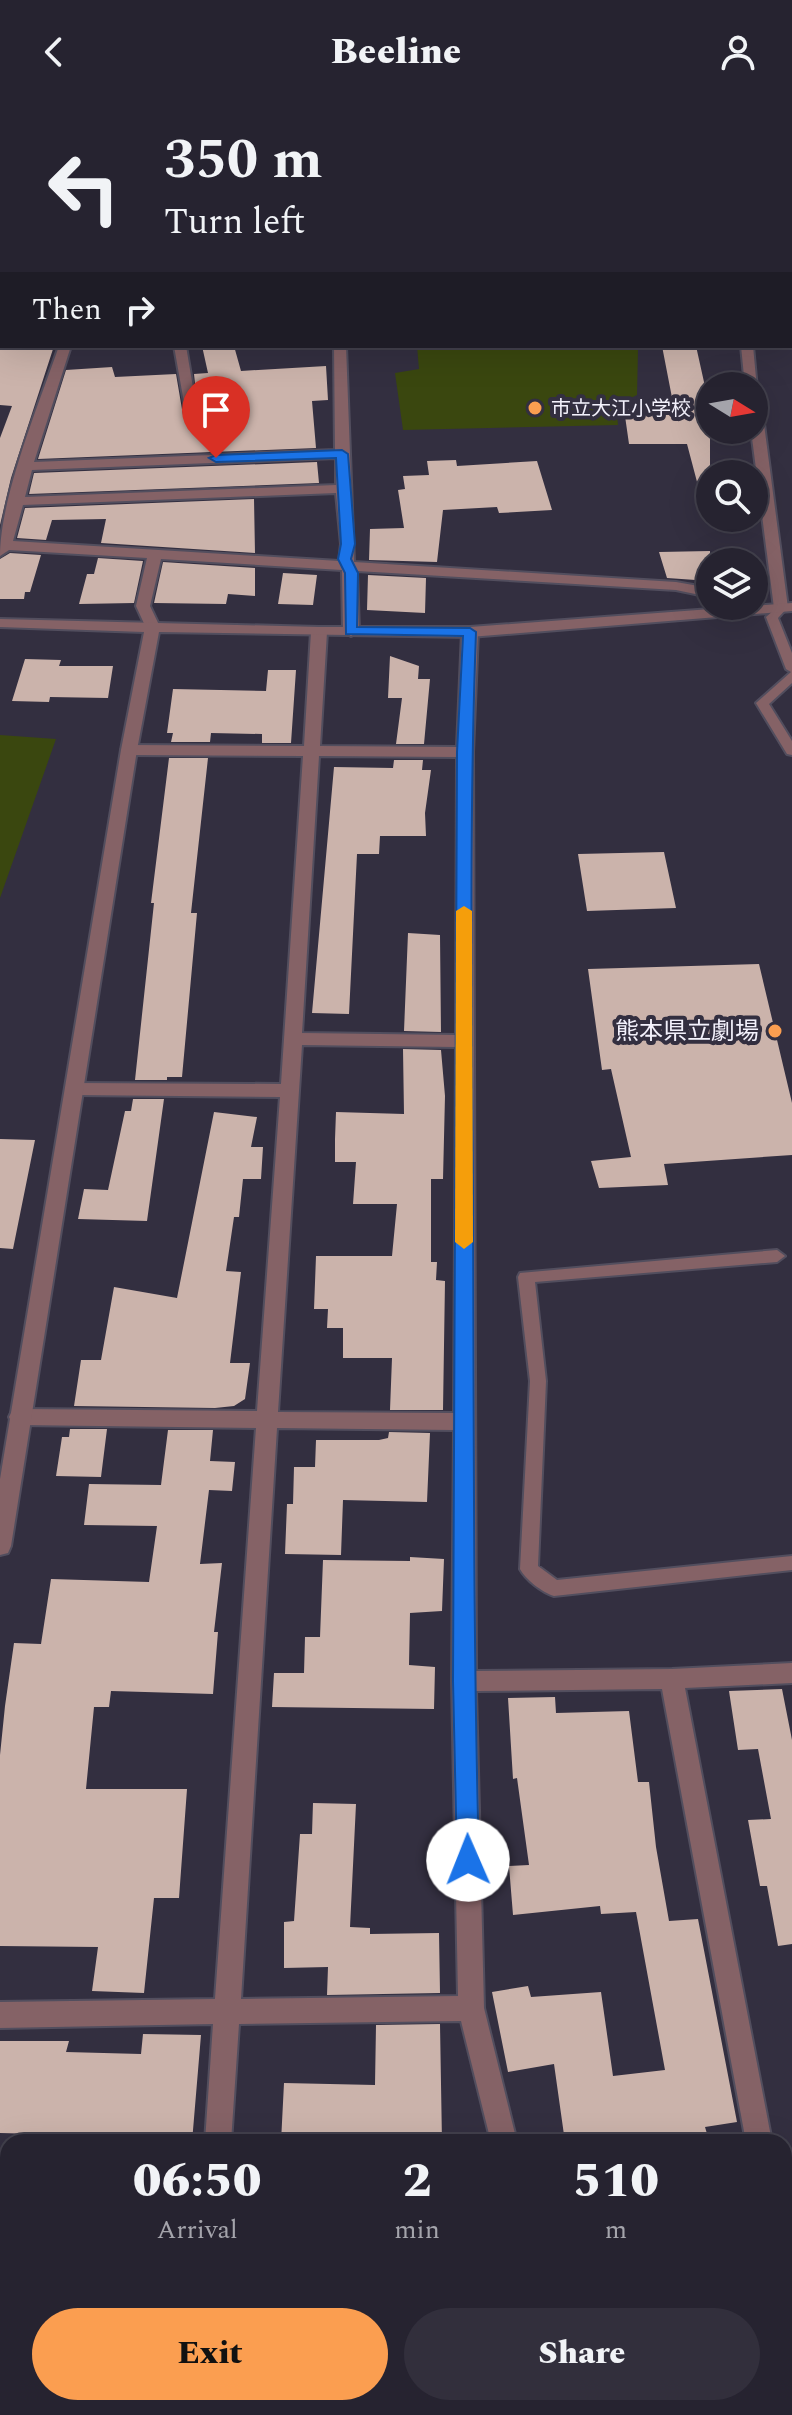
<!DOCTYPE html>
<meta charset="utf-8">
<style>
body{margin:0;font-family:Spectral,"Noto Sans JP",serif;background:#322f3c;color:#f1f3f6;height:100vh;display:flex;flex-direction:column;font-size:30px;white-space:nowrap}
*{box-sizing:border-box;margin:0}
p{font-size:26px;color:#a4a4ab}
.icon{flex:none;width:44px;height:44px;fill:none;stroke:currentColor;stroke-width:2;stroke-linecap:round;stroke-linejoin:round}
.map{position:relative;flex:1;overflow:hidden}
.side{position:absolute;left:0px;top:2030px;width:792px;height:282px;display:flex;flex-direction:column;background:#262330;border-radius:24px 24px 0 0;box-shadow:0 8px 32px #0002,0 0 0 2px #42404c}
.side>*{flex:none}
.banner{position:absolute;left:0px;top:0px;width:792px;height:244px;box-shadow:0 8px 32px #0002,0 0 0 2px #42404c;background:#262330;color:#f1f3f6;overflow:hidden}
.needle{width:52px;rotate:101deg}
.buttons{position:absolute;left:696px;top:268px;display:grid;gap:16px}
.buttons a{display:grid;place-items:center;width:72px;height:72px;border-radius:50%;background:#262330;box-shadow:0 8px 32px #0002,0 0 0 2px #42404c;font-size:40px}
.pin{position:absolute;display:grid;place-items:center;width:68px;height:68px;color:#fff;margin:-82px -34px;border-radius:50% 50% 50% 0;rotate:-45deg;box-shadow:0 0 8px #0007}
.pin .icon{rotate:45deg}
.me{position:absolute;width:88px;margin:-44px;rotate:359deg;stroke-linejoin:round;filter:drop-shadow(0 0 6px #0008)}
.turn{display:flex;align-items:center;gap:28px;height:168px;padding:0 32px;font-size:36px}
.turn .icon{width:104px;height:104px;stroke-width:2.5}
.turn b{display:block;font-size:56px;line-height:68px}
.then{display:flex;align-items:center;height:76px;padding:0 32px;background:#0003;gap:16px;font-size:30px}
.eta{display:flex;justify-content:space-evenly;align-items:center;height:136px;text-align:center}
.eta b{font-size:48px;font-weight:800;line-height:56px}
.cta{display:flex;gap:16px;margin-top:auto;padding:16px 32px}
.cta a{flex:1;height:92px;border-radius:48px;background:#fb9e50;color:#111;font-size:32px;font-weight:800;line-height:92px;text-align:center}
.cta a+a{background:#322f3c;color:#f1f3f6}
header{display:flex;justify-content:space-between;align-items:center;height:104px;padding:0 32px;background:#262330;font-size:36px;font-weight:800}
.map>svg:first-child{display:block}
.green{fill:#3a470f}
.building{fill:#cbb3ab}
.lines{fill:none;stroke-linecap:round;stroke-linejoin:round}
.service-casing{stroke:#524e5e;stroke-width:4}
.minor-casing{stroke:#524e5e;stroke-width:4}
.tertiary-casing{stroke:#524e5e;stroke-width:4}
.service{fill:#856266;fill-rule:evenodd}
.minor{fill:#856266;fill-rule:evenodd}
.tertiary{fill:#856266;fill-rule:evenodd}
.route{fill:#1a73e8;stroke:#114b97;stroke-width:2}
.slow{fill:#f59e0b}
.poi-dot{fill:#fb9e50;stroke:#332f40;stroke-width:3}
.labels{text-anchor:middle;stroke-width:8;stroke-linejoin:round;paint-order:stroke}
.far-poi-label{font-size:20px;fill:#f3f1fc;stroke:#332f40;text-anchor:start}
.poi-label{font-size:24px;fill:#f3f1fc;stroke:#332f40;text-anchor:end}
</style>
<header><svg class="icon" aria-label="back" viewBox="0 0 24 24"><path d="M15 5l-7 7 7 7"/></svg>Beeline<svg class="icon" aria-label="person" viewBox="0 0 24 24"><circle cx="12" cy="8" r="4"/><path d="M4 21q1-7 8-7t8 7"/></svg></header>
<div class="map">
<svg width="792" height="2311" viewBox="0 0 792 2311">
<rect width="100%" height="100%" fill="#332f40"/>
<path class="green" d="M417 242H572L574 246H638L637 291 616 301 618 321 403 326 395 269 419 265Z
M0 631 56 635 0 794Z"/>
<path class="building" d="M0 242H54L11 374 0 421V334L12 302 0 301Z
M202 242H234L241 267 326 262 328 296 312 297 316 344 38 355 66 266 112 263 115 273 176 270 183 311 199 316 194 270 208 269Z
M662 242H696L710 305V392L701 393 687 340H629L624 305 674 304Z
M456 356 457 362 537 357 552 406 499 409 497 403 443 406 437 458 369 456 370 425 404 424 398 386 405 385 403 372 429 371 427 357Z
M317 358 319 379 29 390 34 369Z
M254 395 255 449 101 439 106 415 52 416 46 436 17 434 25 404Z
M710 447V477L667 474 659 448Z
M10 449 41 451 30 488H25L24 495H0V455Z
M98 454 143 457 134 499 79 500 87 470H94Z
M163 458 255 464V492L228 490 226 500 154 499Z
M283 469 317 471 313 501 278 500Z
M368 471 426 474 425 509 367 506Z
M390 552 419 562 418 575H430L424 640H396L402 594H388Z
M25 555 61 556 59 562H113L108 594 50 593 49 598 12 597Z
M268 566H296L291 639H262V630L211 629 210 638H171L173 629H167L173 585 266 587Z
M169 654H208L191 809H197L182 973H167V976H135L154 799H151Z
M394 656H423L422 666H431L425 709 426 732H380L379 750H357L349 910 312 909 334 663 393 664Z
M664 748 676 804 587 807 578 750Z
M408 829 440 831 441 928 404 927Z
M759 860 792 999V1051L664 1060 668 1081 599 1084 591 1057 631 1053 611 965 602 966 588 865Z
M403 945 441 946 445 992 443 1075H431V1158H437L436 1176 445 1177 443 1306H390L392 1254H343V1224H327L328 1205H314L316 1152H392L397 1100H353L356 1058H335V1035L336 1008 404 1010Z
M133 995H164L147 1117 78 1115 84 1085 108 1086 125 1007H131Z
M214 1008 257 1013 251 1043H263L261 1075H243L239 1113H234L226 1167 241 1168 230 1259H250L245 1295 234 1302 215 1304 74 1302 81 1256H101L114 1183 177 1194Z
M0 1035 35 1036 13 1145 0 1144Z
M70 1325H107L101 1373 56 1372 62 1333H69Z
M168 1326H213L210 1357 235 1358 232 1387 209 1386 200 1460 222 1459 214 1528H218L213 1590 111 1587 109 1603H94L86 1685H187L179 1794H154L144 1889 92 1887 98 1843 0 1842V1651L5 1602 14 1539 41 1540 51 1475 149 1478 157 1422 84 1421 89 1380 161 1381Z
M389 1328 430 1329 427 1398 343 1396 341 1451 285 1450 287 1400H293L294 1363H315L316 1336H379L388 1334Z
M410 1453 444 1455 442 1507 410 1509 409 1561 435 1563 434 1605 272 1603 274 1569H304L305 1533H320L323 1456 410 1457Z
M782 1585 792 1636V1840L778 1842 767 1782H760L748 1716 771 1715 758 1645 738 1646 729 1587Z
M555 1593 556 1609 629 1607 638 1678H649L656 1743 669 1817 698 1815 737 2018 705 2023 708 2033 664 2038H565L554 1960 508 1968 492 1888 528 1882 531 1893 601 1888 613 1972 665 1966 636 1808 601 1810 600 1802 513 1811 509 1762 529 1761 517 1674 513 1675 508 1594Z
M313 1699 356 1700 350 1823 370 1824V1830L439 1829 440 1889 327 1891 328 1863 284 1864V1818L294 1817 300 1730H312Z
M440 1920 442 2038H281L284 1979 375 1981 376 1921Z
M143 1930 201 1931 192 2038H77V2031L0 2029V1937H69L66 1948 141 1950Z"/>
<g class="lines">
<defs>
<path id="service" d="M0 94H2V100H0Z
M781 500 787 504 778 514 792 549V579L769 600 792 637V651L787 650 756 599 791 568 786 565 766 513Z
M777 1146 785 1152 777 1158 535 1178 546 1277 538 1462 557 1476 792 1452V1466L554 1492C542 1488 526 1476 520 1465L530 1277 518 1173 520 1169Z"/>
<path id="minor" d="M293 0H303L304 2H294Z
M714 0H724L725 2H715Z
M59 242H71L34 358 335 346 334 242H346L354 458 676 478 710 484V496L700 491 676 486 357 467 359 527 351 532 343 527 342 466 161 455 150 502 160 523 157 526H147L136 502 147 454 9 446 0 452C0 393 39 300 59 242ZM336 354V381L25 393 32 366ZM336 389 341 440 339 457 13 437 23 401Z
M174 242H186L198 313 186 310Z
M741 242H753L757 285 745 282Z
M754 293 761 297 788 504 781 508 774 504 751 326H754Z
M319 523 327 528 320 642 457 643 462 528 470 523 478 528 473 648 476 1567 672 1565 792 1559V1579L685 1584 772 2038H746L662 1585 476 1587 484 1904 517 2038H491L461 1917 239 1920 231 2038H205L213 1920 0 1924V1898L215 1895 256 1324 20 1321 12 1319 9 1313 12 1307 20 1305 257 1307 280 993 75 991 66 985 75 979 281 980 303 652 129 651 121 646 129 641 304 642 311 528ZM319 652 457 653 456 931 302 929ZM302 941 456 943 454 1309 278 1308ZM277 1324 454 1326 452 1577 458 1892 241 1895Z
M784 2158 792 2161V2228L784 2225Z
M184 2304H214V2311H184Z
M506 2304H536L535 2311H505Z"/>
<path id="tertiary" d="M0 29H2V35H0Z
M792 499V507L470 533 159 528 137 646 11 1442 8 1449 0 1451V1375L121 646 144 528 0 523V515L319 523H470Z"/>
</defs>
<use href="#service" class="service-casing"/>
<use href="#minor" class="minor-casing"/>
<use href="#tertiary" class="tertiary-casing"/>
<use href="#service" class="service"/>
<use href="#minor" class="minor"/>
<use href="#tertiary" class="tertiary"/>
</g>
<path class="route" d="M342 346 348 350 355 440 351 455 358 469 357 523 470 524 476 528C469 715 472 902 473 1089 474 1312 473 1534 479 1756L476 1763 468 1766 460 1763 457 1756 453 1577 457 648 463 532 346 530 345 469 338 455 341 440 336 354 216 358 209 354 216 351Z"/>
<path class="slow" d="M464 802 472 807 473 1138 464 1145 455 1138 456 807Z"/>
<g class="poi-dot">
<circle cx="535" cy="304" r="8"/>
<circle cx="775" cy="927" r="8"/>
</g>
<g class="labels">
<g class="far-poi-label">
<text x="551" y="311">市立大江小学校</text>
</g>
<g class="poi-label">
<text x="759" y="935">熊本県立劇場</text>
</g>
</g>
</svg>
<div class="buttons">
<a><svg class="needle" viewBox="-14 -14 28 28"><path d="M0-13l5 13h-10z" fill="#e53935"/><path d="M0 13l5-13h-10z" fill="#a4a4ab"/></svg></a>
<a><svg class="icon" aria-label="search" viewBox="0 0 24 24"><circle cx="10" cy="10" r="6"/><path d="M15 15l6 6"/></svg></a>
<a><svg class="icon" aria-label="layers" viewBox="0 0 24 24"><path d="M12 4l9 5-9 5-9-5zM3 14l9 5 9-5"/></svg></a>
</div>
<div class="pin" style="left:216px;top:354px;background:#d93025"><svg class="icon" aria-label="arrive" viewBox="0 0 24 24"><path d="M6 21V4h12l-3 4 3 4H6"/></svg></div>
<svg class="me" style="left:468px;top:1756px" viewBox="-20 -20 40 40"><circle r="19" fill="#fff"/><path d="M0-13L10 11 0 6-10 11z" fill="#1a73e8"/></svg>
<div class="banner">
<div class="turn"><svg class="icon" aria-label="left" viewBox="0 0 24 24"><path d="M17 20v-9H6M10 6l-5 5 5 5"/></svg><div><b>350 m</b>Turn left</div></div>
<div class="then">Then<svg class="icon" aria-label="right" viewBox="0 0 24 24"><path d="M7 20v-9h11M14 6l5 5-5 5"/></svg></div>
</div>
<section class="side">
<div class="eta">
<div><b>06:50</b><p>Arrival</p></div>
<div><b>2</b><p>min</p></div>
<div><b>510</b><p>m</p></div>
</div>
<div class="cta"><a>Exit</a><a>Share</a></div>
</section>
</div>
